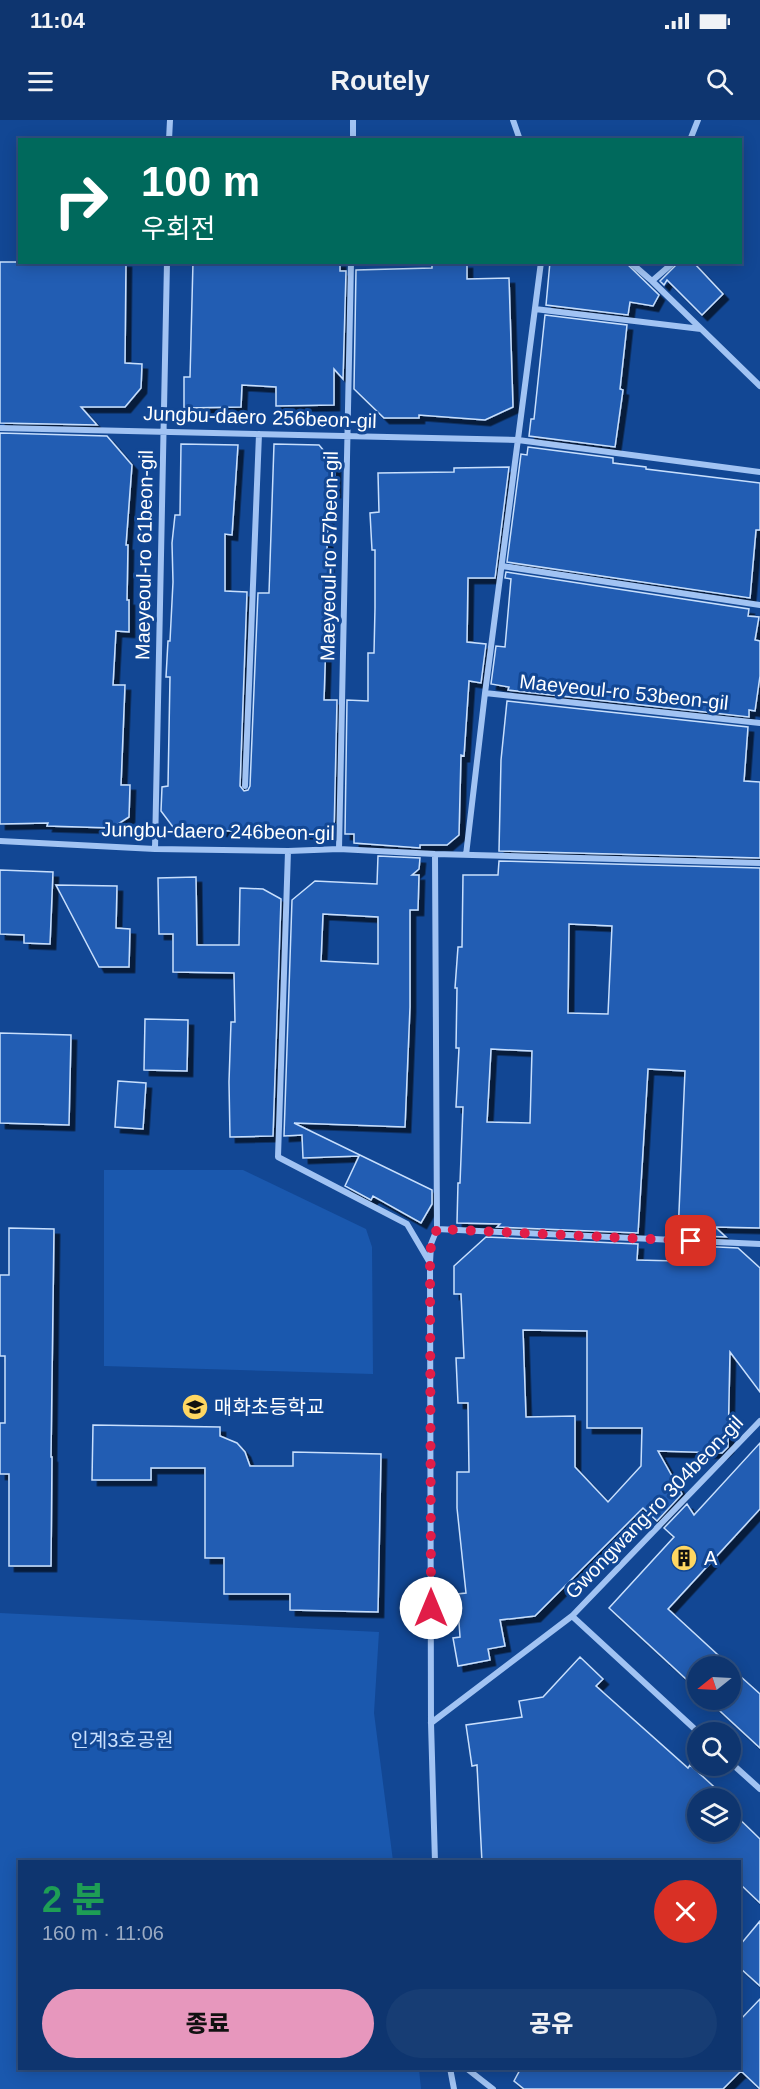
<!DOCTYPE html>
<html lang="ko">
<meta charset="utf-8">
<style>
body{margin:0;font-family:Arial,"Noto Sans KR",sans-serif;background:#173d74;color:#f1f3f6;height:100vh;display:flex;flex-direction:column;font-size:22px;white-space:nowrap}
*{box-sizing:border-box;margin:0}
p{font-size:20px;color:#9babc3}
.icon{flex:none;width:33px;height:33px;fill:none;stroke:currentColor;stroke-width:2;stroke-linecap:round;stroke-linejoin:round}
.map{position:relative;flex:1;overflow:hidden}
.drawer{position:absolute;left:18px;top:1740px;width:723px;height:210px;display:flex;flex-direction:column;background:#0e356f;border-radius:0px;box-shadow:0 3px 15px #0003,0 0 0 2px #2e5082}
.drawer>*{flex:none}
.hud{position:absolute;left:18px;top:18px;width:724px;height:126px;border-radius:0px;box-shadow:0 3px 15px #0003,0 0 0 2px #2e5082;background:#00695c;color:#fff;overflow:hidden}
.needle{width:39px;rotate:252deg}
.buttons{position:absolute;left:687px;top:1536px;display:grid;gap:12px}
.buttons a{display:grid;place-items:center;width:54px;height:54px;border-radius:50%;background:#0e356f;box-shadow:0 3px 15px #0003,0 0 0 2px #2e5082;font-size:30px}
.pin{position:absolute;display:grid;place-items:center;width:51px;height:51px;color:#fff;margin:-26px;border-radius:12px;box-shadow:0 3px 9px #0006}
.me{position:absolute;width:66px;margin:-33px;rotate:0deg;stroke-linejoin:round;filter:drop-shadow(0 0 4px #0008)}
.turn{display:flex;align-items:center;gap:21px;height:126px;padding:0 24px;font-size:27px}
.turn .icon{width:78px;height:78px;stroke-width:2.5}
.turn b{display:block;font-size:42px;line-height:51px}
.round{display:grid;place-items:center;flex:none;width:63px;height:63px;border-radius:32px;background:#173d74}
.overview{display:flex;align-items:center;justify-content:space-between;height:102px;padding:0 24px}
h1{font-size:36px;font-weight:800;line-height:45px;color:#1e9e55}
.primary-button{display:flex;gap:12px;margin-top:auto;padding:12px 24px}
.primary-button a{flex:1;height:69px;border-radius:36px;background:#e797bd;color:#111;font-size:24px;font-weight:800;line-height:69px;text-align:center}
.primary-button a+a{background:#173d74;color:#f1f3f6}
.status{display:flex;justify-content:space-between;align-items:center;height:42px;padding:0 30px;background:#0e356f;direction:ltr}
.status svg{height:16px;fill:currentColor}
header{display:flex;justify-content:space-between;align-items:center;height:78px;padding:0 24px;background:#0e356f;font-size:27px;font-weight:800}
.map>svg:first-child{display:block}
.green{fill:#1a58ae}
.building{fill:#205db3;stroke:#c8dffd;stroke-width:1.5;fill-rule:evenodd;filter:url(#shadow)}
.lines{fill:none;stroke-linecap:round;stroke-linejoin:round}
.minor{stroke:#a1c3f3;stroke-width:6}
.route{stroke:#e11d48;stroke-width:10;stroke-dasharray:0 18}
.labels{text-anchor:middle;stroke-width:6;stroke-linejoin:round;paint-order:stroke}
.street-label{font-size:20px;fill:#fff;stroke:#124794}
.poi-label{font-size:20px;fill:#fff;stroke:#124794;text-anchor:start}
.park-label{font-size:20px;fill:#c8dffd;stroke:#124794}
</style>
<div class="status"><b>11:04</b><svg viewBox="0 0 49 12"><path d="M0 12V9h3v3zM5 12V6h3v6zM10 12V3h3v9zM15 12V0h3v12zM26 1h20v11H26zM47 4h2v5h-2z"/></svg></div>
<header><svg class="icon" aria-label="menu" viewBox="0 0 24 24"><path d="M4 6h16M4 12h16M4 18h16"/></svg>Routely<svg class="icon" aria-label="search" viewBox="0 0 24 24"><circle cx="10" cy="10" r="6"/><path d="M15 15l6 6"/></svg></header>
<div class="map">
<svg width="760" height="1969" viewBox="0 0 760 1969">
<defs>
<filter id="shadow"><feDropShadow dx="5.5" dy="5.5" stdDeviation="0" flood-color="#0009"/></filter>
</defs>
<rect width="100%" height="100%" fill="#124794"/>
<path class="green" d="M104 1050H243L366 1109 372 1127 373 1254 104 1246Z
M0 1493 379 1512 374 1593 393 1741 20 1742V1948L419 1949 421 1969H0Z"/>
<path class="building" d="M0 142H126L125 243 142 244 141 268 125 287H81L97 305 0 303Z
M193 142H340V151H346L343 259 334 249V285L276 286V267L242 265 241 287 184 288V257H190Z
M550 142H625L659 175 653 186 630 182 628 195 546 185Z
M679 142H693L723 174 702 195 667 160 664 165 660 161Z
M467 143V159L509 158 513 287 485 300 419 295V298H384L354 269 356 150 432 148V144Z
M545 195 627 205 620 269 623 270 615 327 529 316 531 299H534Z
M0 313 107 316 132 345 126 425H128L127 480H129V512L116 511 113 565H125L121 665H130L129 697 112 708 47 706 48 703 0 704Z
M181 324 238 325 232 415 225 414V471L247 472 240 666 244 671 248 670 250 666 258 473H269L274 324 319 325 335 344V372L329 371 327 429H329L324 580H337L334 714 200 710V708L173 707 161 691 162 667 168 666 170 557H166L168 521H170L173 462 172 423 175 395H180Z
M528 327 613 338V343L646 347V349L760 363V410H756L750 478 507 442 521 334 527 335Z
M509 347 495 458H468L467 522 486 524 481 563 469 561 464 636 461 635 459 715 447 725H420V728L354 723V714H345L347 580 368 581V533H374L375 488V430H372L370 393 379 392 378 353 454 352V348Z
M506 452 749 489 748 496 759 497 755 520 760 521V556L755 591 749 590V597L508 570 509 567 491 564 496 526 505 527 511 459 505 458Z
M507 581 748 607 744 661 760 662V738L499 731 501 640Z
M378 736 420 738 419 749 412 755H419L418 790H410V887L405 1007 294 1003 432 1070V1084L421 1103 373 1076 371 1080 345 1066 359 1036 303 1038 302 1015 284 1016 292 780 315 761 377 764ZM323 794 378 797V844L321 841Z
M499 741 760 748V1108L715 1107 726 1117 678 1115 685 951 648 949 638 1113 497 1107 500 1104 457 1103 458 1063H460L463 987H456L459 928H456L457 868H455L458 827H462L463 755H498ZM569 804 612 806 608 894 568 893ZM491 929 532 931 530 1003 487 1002Z
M0 750 53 752 50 824 24 823V815L0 814Z
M196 757 197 825H239L240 768 263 769 281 779 273 1016 230 1017 229 962 231 902H235L234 853 173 852V814H159L158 758Z
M56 765 117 766 116 808 130 809 129 847H99Z
M145 899 188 900 187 951 144 950Z
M0 913 71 915 69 1005 0 1003Z
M118 961 146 963 143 1009 115 1007Z
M9 1108 54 1109 51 1337H52L51 1446H9V1354H0V1303H5V1236H0V1155H9Z
M486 1117 638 1124 637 1140 677 1141V1125L738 1128 760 1148V1272L730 1232 728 1327 722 1333 658 1331 682 1374 657 1401 643 1388 535 1496 500 1500 505 1526 488 1529 490 1540 458 1546 453 1518 460 1517 457 1474 466 1473 457 1388V1352H469L468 1283H458L456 1238H464L461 1174H454V1146ZM523 1210 587 1211V1308H642L641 1346 608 1382 575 1347V1296L526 1297Z
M93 1305 220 1307V1316L237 1323 245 1332 250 1346H293V1332L381 1334 378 1492 290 1490V1474H224V1438H205V1348H151V1360H92Z
M760 1323V1389L668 1489 730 1546H698V1570L609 1488 674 1417 664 1408 687 1384 694 1395Z
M580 1537 603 1559 596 1566 688 1648 690 1645 722 1674 718 1678H698V1712H730V1690L760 1719V1783L740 1764V1742H482L477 1645 472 1646 466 1605 522 1597 519 1581 543 1577Z
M730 1547 760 1574V1628L708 1580H730Z
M760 1801V1866L740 1848V1825Z
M760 1879V1969L741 1951 723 1969H524L514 1961 521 1948H740V1900Z"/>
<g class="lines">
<path class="minor" d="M513 0 520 20
M169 20 170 0
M353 20V0
M690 20 698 0
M630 142 652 161 760 266
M652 161 674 142
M535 189 701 209
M0 308 518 320 760 352
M502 446 760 485
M485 573 760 603
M245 666 259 314
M0 721 155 729 288 731 339 729 435 734 760 743
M155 729 167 142
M339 729 351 142
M288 731 278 1037 407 1104 430 1143
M466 735 485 573 541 142
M437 1109 760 1124
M572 1496 698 1612
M431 1603 572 1496 760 1301
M730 1642 760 1669
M435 1742 431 1603 430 1143 431 1124 437 1109 435 734
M450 1948 454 1969
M466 1948 493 1969"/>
</g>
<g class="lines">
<path class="route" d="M431 1488 430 1143 431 1124 437 1109 691 1121"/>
</g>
<defs>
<symbol id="school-disc" viewBox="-11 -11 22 22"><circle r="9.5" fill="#ffd762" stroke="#124794"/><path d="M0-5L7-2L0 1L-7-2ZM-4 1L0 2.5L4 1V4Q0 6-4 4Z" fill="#111"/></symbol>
<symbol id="building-disc" viewBox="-11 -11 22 22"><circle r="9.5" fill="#ffd762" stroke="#124794"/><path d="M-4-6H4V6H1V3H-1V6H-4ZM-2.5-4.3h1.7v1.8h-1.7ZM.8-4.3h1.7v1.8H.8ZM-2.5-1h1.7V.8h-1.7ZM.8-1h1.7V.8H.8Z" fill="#111"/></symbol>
</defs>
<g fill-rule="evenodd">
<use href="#school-disc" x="180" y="1272" width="30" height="30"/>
<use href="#building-disc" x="669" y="1423" width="30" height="30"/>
</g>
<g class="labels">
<g class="street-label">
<text transform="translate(260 297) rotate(2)" y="7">Jungbu-daero 256beon-gil</text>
<text transform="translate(144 435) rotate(-89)" y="7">Maeyeoul-ro 61beon-gil</text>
<text transform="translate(329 436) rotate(-89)" y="7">Maeyeoul-ro 57beon-gil</text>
<text transform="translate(624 572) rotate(6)" y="7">Maeyeoul-ro 53beon-gil</text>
<text transform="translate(218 711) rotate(1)" y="7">Jungbu-daero 246beon-gil</text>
<text transform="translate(654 1387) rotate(-46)" y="7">Gwongwang-ro 304beon-gil</text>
</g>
<g class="poi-label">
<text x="214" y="1294">매화초등학교</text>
<text x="704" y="1445">A</text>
</g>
<g class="park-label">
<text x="122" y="1627">인계3호공원</text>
</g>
</g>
</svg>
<div class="buttons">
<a><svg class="needle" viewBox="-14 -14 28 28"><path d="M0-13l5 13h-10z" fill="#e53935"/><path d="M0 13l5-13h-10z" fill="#9babc3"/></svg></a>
<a><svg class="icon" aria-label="search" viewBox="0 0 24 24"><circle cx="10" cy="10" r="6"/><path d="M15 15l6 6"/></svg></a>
<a><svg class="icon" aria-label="layers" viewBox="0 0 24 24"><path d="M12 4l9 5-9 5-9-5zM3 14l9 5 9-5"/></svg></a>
</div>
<div class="pin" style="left:691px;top:1121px;background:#d93025"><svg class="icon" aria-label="arrive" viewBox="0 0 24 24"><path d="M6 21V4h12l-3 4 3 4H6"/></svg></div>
<svg class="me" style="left:431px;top:1488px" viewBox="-20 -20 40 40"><circle r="19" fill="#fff"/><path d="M0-13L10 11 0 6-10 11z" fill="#e11d48"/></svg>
<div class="hud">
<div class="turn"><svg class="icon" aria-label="right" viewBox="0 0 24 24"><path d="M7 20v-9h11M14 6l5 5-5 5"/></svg><div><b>100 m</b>우회전</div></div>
</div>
<section class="drawer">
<div class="overview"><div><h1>2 분</h1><p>160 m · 11:06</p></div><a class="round" style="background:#d93025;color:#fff"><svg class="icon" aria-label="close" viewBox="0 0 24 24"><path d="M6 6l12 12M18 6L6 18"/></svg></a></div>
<div class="primary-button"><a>종료</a><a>공유</a></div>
</section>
</div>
